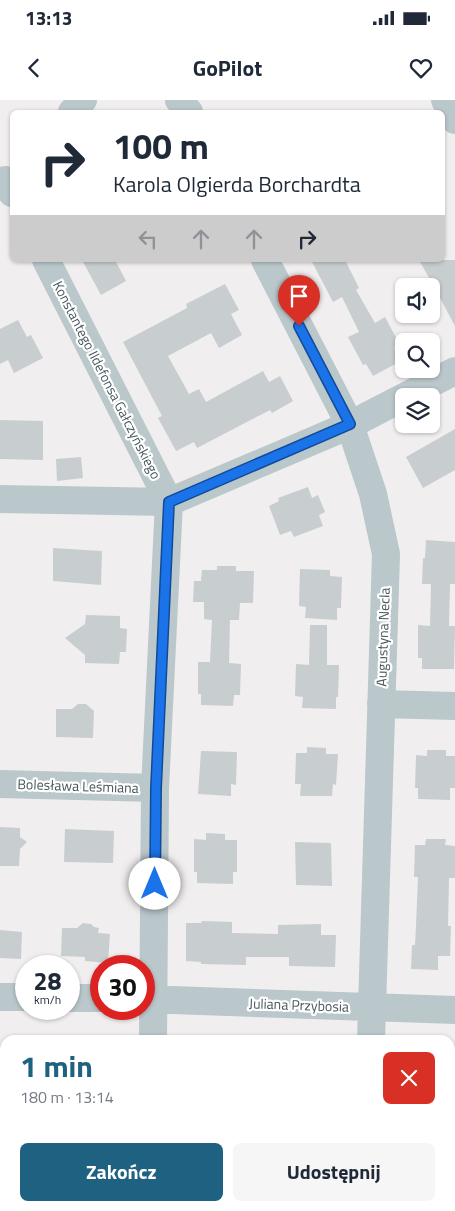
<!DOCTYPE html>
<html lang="pl">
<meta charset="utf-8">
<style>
body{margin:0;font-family:"Titillium Web",sans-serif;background:#f6f6f7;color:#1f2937;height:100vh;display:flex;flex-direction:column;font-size:19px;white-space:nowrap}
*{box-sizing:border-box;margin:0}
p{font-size:16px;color:#747a83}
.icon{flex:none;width:28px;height:28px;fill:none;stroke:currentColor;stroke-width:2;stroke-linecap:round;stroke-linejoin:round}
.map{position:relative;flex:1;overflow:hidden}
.drawer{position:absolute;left:0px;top:935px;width:455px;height:176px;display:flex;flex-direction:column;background:#fff;border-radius:15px 15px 0 0;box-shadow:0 1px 4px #0004}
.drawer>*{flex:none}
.guide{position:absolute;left:10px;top:10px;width:435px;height:152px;border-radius:8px;box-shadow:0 1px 4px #0004;background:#fff;color:#1f2937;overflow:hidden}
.fabs{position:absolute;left:395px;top:178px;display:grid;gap:10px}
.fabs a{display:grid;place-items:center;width:45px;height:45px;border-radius:8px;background:#fff;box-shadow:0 1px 4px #0004;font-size:25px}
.speed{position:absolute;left:15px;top:855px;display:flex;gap:10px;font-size:25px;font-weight:700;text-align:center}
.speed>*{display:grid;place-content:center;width:65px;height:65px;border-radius:50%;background:#fff;box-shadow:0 1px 4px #0004;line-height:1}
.speed small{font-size:12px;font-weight:400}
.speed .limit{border:8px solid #d22;background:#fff;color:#111}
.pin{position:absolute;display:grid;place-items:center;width:42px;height:42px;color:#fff;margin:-51px -21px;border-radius:50% 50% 50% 0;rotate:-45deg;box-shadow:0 0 5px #0007}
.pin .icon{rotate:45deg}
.me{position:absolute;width:55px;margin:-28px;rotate:0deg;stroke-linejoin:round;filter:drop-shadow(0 0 4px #0008)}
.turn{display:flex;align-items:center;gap:18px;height:105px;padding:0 20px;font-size:22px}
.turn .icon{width:65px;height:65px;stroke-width:2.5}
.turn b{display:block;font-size:35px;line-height:42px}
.lanes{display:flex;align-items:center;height:48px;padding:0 20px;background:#0003;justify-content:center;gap:25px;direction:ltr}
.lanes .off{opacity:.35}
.round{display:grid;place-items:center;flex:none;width:52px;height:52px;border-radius:8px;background:#f6f6f7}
.overview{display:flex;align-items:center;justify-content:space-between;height:85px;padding:0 20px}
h1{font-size:30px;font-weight:700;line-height:38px;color:#1e6181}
.action{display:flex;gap:10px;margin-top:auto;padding:10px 20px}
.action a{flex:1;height:58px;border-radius:8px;background:#1e6181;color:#fff;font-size:20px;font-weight:700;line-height:58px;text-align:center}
.action a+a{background:#f6f6f7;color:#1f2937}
.status{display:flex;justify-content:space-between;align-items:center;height:35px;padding:0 25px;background:#fff;direction:ltr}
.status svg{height:14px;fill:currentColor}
header{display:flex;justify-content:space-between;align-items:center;height:65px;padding:0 20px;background:#fff;font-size:22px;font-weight:700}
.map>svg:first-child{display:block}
.building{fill:#c8cdd0}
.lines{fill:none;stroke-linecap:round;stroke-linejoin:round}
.minor{stroke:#bac7cb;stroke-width:28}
.route-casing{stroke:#114b97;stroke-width:12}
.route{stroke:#1a73e8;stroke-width:9}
.labels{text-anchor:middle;stroke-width:4.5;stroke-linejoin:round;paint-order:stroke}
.street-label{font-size:14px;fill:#47575b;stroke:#fff}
</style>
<div class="status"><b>13:13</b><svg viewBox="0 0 49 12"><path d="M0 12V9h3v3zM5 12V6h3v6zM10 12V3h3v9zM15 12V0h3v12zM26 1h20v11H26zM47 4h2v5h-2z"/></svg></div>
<header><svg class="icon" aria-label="back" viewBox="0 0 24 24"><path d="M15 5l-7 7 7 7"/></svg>GoPilot<svg class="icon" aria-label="heart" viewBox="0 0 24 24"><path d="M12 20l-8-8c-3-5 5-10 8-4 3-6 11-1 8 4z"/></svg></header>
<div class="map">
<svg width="455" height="1111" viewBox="0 0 455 1111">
<rect width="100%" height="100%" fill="#f1eeef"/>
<path class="building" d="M82 160H115L126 181 101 195Z
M311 160H345L359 188 356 190 375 223 385 217 400 245 394 248 401 261 373 276 366 264 363 265 348 237 359 232 342 197 333 202Z
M419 160H455V226L432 183Z
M225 184 239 210 231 214 242 235 219 248 211 233 168 256 189 294 199 289 206 302 263 271 269 282 280 276 293 301 272 313 270 310 197 348 194 342 176 351 158 318 162 316 123 242 187 208 186 204Z
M18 220 27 237 31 235 43 258 14 273 8 260 0 264V229Z
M0 320 43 321V360L0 359Z
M455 329V370L423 388 406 357Z
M81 357 83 378 57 381 56 359Z
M308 387 312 398 318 395 325 412 319 415 323 426 294 437 291 431 280 435 269 406 279 401 278 398Z
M426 440 455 442V484H450L449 526H455L454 569H422V558H418V525L430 526 431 484H422L423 458H425Z
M53 448 102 451 101 485 53 481Z
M217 466H236V471H254L253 503H240L239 520H230L229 563 241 564 240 595H234L233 606 201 605V594H198V562H210L212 520 204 519V502H193L194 481H201L202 470H217Z
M300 469 330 470V476L342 477 341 508H337V520L305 518 306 507 299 506Z
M86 515 120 516V528L127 529 126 552H120L119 564 85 563V555L65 538 85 524Z
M310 525H327V565H339L338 597H336V609L302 608 303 597 295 596 296 564 309 565Z
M78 604H86L94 611 93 638 56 637V609H72Z
M307 647 326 648V654H338L336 685 333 684 332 696H300L301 684H295L296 653H307Z
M427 650H446V656H455V688H450V700L418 699V688H415L416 655 427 656Z
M201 651 237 652 236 685 231 684V696L198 694Z
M0 727 20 728V737L27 742 20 749 19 766H0Z
M65 729 114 731 113 763 64 762Z
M206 733 225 734V740H237V772H233V784L197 783V772H194V739L206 740Z
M426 739H446L445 745 455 746V778H449L448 826H451L450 856H438V870L411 869 412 845H415L416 825 418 777H414L415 745H425Z
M295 742 331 743 332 786 296 785Z
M202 821 232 822V833L278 834V825L321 824V835H336L335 867 289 866V857H246V865L201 864V862L186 861V823H201Z
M83 823 91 824 94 827 99 828 98 833 110 834 108 863 85 861V857L61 856 62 828H77Z
M0 830 22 832 21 859 0 858Z"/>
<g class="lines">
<path class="minor" d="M179 0 189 12
M445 0 455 20
M72 12 83 0
M0 81 6 80 12 93
M46 160 169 402 155 688 153 940
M265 160 350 325 373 394 386 454 371 940
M406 296 455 271
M0 399 169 402 350 325 404 297
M381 604 455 606
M0 684 155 688
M0 897H26
M69 898H101
M144 899 455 910
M149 1111 150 1106
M370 1111V1106"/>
</g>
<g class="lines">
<defs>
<path id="route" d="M155 784 156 688 169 402 350 324 299 226"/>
</defs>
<use href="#route" class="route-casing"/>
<use href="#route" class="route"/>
</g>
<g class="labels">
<g class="street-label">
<text transform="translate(107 280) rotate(63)" y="5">Konstantego Ildefonsa Gałczyńskiego</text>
<text transform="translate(383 537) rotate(-88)" y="5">Augustyna Necla</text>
<text transform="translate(78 686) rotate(2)" y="5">Bolesława Leśmiana</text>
<text transform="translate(299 905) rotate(2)" y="5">Juliana Przybosia</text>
</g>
</g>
</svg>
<div class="fabs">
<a><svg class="icon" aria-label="sound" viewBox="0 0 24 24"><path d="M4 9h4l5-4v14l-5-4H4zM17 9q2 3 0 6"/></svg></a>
<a><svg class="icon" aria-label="search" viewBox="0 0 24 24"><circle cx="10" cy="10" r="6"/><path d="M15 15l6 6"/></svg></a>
<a><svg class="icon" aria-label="layers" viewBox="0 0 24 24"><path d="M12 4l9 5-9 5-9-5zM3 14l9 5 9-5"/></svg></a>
</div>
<div class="speed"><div>28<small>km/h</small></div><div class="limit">30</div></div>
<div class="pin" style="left:299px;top:226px;background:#d93025"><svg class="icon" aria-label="arrive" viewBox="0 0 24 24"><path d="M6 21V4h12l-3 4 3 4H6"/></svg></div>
<svg class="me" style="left:155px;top:784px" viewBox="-20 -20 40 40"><circle r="19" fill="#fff"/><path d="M0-13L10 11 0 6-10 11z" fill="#1a73e8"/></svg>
<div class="guide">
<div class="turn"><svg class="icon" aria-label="right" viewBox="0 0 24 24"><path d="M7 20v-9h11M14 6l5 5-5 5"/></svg><div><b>100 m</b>Karola Olgierda Borchardta</div></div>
<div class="lanes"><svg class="icon off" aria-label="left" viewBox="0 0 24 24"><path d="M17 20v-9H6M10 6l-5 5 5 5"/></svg><svg class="icon off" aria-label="ahead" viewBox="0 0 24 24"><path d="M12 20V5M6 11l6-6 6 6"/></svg><svg class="icon off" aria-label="ahead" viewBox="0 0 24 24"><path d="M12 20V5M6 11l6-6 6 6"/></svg><svg class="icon" aria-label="right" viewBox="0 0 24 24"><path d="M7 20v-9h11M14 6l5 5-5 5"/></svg></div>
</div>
<section class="drawer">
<div class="overview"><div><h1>1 min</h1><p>180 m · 13:14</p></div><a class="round" style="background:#d93025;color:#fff"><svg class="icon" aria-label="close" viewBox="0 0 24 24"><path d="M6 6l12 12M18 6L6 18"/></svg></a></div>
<div class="action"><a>Zakończ</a><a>Udostępnij</a></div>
</section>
</div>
